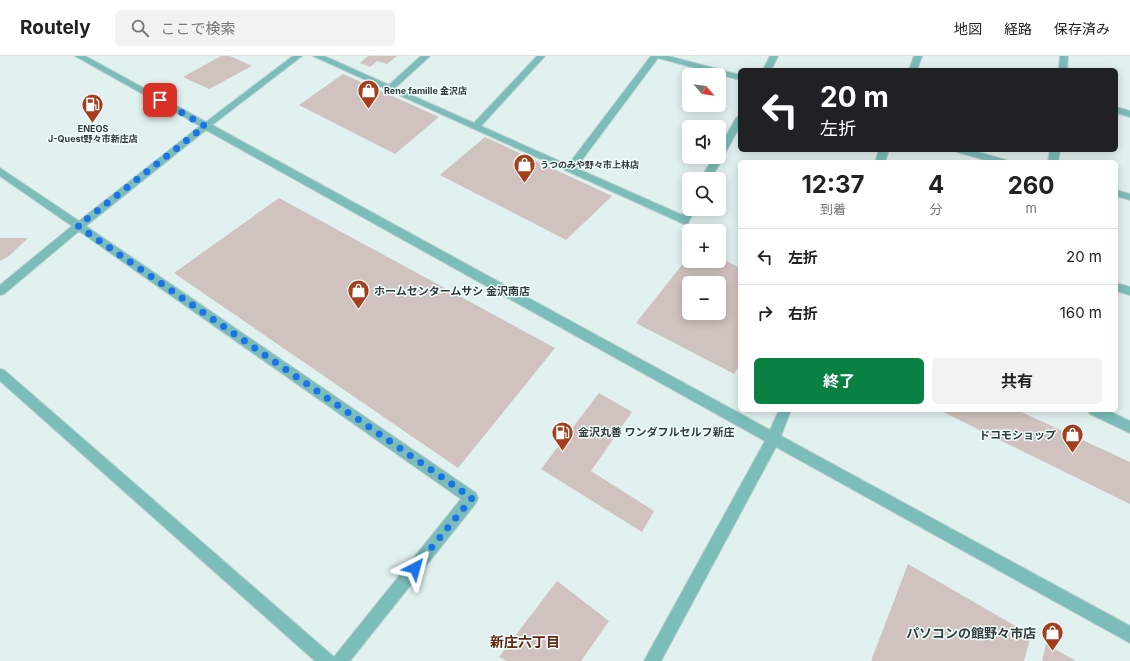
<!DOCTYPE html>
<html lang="ja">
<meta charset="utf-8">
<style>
body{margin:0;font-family:Inter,"Noto Sans JP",sans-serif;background:#f2f2f2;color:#222;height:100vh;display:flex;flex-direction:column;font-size:15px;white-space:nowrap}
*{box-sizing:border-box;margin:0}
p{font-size:13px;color:#767676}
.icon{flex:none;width:22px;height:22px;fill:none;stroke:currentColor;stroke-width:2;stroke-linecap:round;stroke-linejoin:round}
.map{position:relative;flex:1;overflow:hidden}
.panel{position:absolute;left:738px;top:104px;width:380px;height:252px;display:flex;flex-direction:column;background:#fff;border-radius:6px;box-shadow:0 2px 10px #0003}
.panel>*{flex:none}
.top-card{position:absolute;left:738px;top:12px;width:380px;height:84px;border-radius:6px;box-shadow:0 2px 10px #0003;background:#202124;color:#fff;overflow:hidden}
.needle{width:26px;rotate:118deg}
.tools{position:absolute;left:682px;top:12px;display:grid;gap:8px}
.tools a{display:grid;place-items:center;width:44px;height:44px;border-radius:6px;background:#fff;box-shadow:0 2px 10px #0003;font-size:20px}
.pin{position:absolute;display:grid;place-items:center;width:34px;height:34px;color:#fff;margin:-17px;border-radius:8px;box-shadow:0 2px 6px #0006}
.me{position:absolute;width:44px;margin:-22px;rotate:39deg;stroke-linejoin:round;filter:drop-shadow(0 0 3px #0008)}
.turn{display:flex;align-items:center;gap:14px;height:84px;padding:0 16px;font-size:18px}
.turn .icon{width:52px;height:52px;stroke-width:2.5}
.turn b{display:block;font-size:28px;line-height:34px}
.eta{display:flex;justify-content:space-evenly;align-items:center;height:68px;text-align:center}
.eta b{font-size:24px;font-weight:700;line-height:28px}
.cta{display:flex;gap:8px;margin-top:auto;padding:8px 16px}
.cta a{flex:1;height:46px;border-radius:6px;background:#0b8043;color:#fff;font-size:16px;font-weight:700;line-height:46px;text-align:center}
.cta a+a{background:#f2f2f2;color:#222}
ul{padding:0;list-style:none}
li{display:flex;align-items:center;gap:12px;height:56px;padding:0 16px;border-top:1px solid #e0e0e0}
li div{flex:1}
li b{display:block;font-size:15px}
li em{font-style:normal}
header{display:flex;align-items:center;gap:24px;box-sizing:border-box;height:56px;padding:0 20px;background:#fff;border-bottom:1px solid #e0e0e0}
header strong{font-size:19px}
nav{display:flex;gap:22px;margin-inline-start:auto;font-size:14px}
.search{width:280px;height:36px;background:#f2f2f2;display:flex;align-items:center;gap:10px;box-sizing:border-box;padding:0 14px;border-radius:6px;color:#767676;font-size:15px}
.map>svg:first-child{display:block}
.building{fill:#d0c2be;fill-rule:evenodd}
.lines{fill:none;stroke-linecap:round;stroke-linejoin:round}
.minor-casing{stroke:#becdcb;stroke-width:2}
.minor{fill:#7abdb9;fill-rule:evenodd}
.route{stroke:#1a73e8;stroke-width:7;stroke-dasharray:0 12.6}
.labels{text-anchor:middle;stroke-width:3;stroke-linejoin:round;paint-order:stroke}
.far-poi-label{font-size:9px;font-weight:bold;fill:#343b3a;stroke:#eefefd;text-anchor:start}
.poi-label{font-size:11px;font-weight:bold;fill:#343b3a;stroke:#eefefd;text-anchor:start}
.near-poi-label{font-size:13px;font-weight:bold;fill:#343b3a;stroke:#eefefd;text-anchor:end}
.near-neighbourhood-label{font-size:14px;font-weight:bold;fill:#682612;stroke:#eefefd}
</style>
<header>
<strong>Routely</strong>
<div class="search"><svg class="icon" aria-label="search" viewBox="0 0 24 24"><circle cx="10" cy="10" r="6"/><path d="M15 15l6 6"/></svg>ここで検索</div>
<nav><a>地図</a><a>経路</a><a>保存済み</a></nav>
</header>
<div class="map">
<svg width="1130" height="605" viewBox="0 0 1130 605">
<rect width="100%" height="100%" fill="#e1f1ef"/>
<path class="building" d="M221 0H230L252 10 209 33 183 21Z
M368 0H397L387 8 377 5 370 11 360 7Z
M343 18 439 61 395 98 299 49Z
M485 81 612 140 566 184 440 119Z
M279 142 555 292 458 412 174 217Z
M0 182H28L9 200 0 205Z
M689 200V205H719V201L740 212V308L734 318 636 267ZM689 227H719V257H689Z
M599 337 632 356 591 415 654 455 642 476 541 413Z
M939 354H1017L1130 406V448Z
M908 508 1031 579 1024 605H871Z
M557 525 609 565 581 605H507L499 601Z
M1046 588 1076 605H1042Z"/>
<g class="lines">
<defs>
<path id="minor" d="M75 0H85L206 66 293 0H302L212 69 770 374 779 354H791L781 380 1130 570V587L776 391 661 605H644L765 385 206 74 86 170 476 437 478 442 476 447 350 605H315L0 325V313L4 314 334 601 461 443 79 175 4 238 0 239V229L72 170 0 120V112L79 165 200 70Z
M313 0H324L389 29 421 0H430L395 32 474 67 537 0H545L481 70 568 109 651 0H668L740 19V24L658 2 576 112 682 159 686 151 689 150V153H695L688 167 684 168Z
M770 0H778L771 14H763Z
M914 0H922L917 14H909Z
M1060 0H1068L1067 14H1059Z
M1116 51 1130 55V61L1116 57Z
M740 59V70L711 123H701L713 101H719V92L736 62Z
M879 94H889L885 106H875Z
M955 94H971L1006 104 1008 106H992L957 96Z
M1050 94H1060L1058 106H1048Z
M1116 134 1130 138V144L1116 140Z
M1116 227 1130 231V239L1116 235Z
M1088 354H1107L1130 365V377L1090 358Z"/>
</defs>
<use href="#minor" class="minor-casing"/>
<use href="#minor" class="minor"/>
</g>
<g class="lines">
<path class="route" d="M160 44 205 70 78 170 472 442 415 512"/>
</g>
<defs>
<symbol id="shop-pin" viewBox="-11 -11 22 30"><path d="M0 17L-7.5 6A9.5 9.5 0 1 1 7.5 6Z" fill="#a53e1d" stroke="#eefefd"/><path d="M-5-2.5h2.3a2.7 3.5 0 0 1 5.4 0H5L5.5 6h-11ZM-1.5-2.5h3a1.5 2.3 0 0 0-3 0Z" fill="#fff"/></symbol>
<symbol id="fuel-pin" viewBox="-11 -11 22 30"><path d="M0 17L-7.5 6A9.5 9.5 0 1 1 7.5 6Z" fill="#a53e1d" stroke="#eefefd"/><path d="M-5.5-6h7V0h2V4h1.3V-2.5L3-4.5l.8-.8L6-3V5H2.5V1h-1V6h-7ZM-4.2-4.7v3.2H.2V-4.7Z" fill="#fff"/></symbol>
</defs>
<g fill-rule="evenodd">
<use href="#shop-pin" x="356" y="22" width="25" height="34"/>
<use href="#fuel-pin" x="80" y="36" width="25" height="34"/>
<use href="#shop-pin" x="512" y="96" width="25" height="34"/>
<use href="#shop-pin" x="346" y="222" width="25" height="34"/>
<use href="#fuel-pin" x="550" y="364" width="25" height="34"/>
<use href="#shop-pin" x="1060" y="366" width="25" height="34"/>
<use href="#shop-pin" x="1040" y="564" width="25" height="34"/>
</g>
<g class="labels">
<g class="far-poi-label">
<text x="384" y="38">Rene famille 金沢店</text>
<text x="93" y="76" text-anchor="middle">ENEOS<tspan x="93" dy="10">J-Quest野々市新庄店</tspan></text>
<text x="540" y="112">うつのみや野々市上林店</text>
</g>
<g class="poi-label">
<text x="374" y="239">ホームセンタームサシ 金沢南店</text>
<text x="578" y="380">金沢丸善 ワンダフルセルフ新庄</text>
<text x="1056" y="383" text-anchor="end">ドコモショップ</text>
</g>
<g class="near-poi-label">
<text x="1036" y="582">パソコンの館野々市店</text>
</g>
<g class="near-neighbourhood-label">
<text x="525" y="591">新庄六丁目</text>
</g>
</g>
</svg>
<div class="tools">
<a><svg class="needle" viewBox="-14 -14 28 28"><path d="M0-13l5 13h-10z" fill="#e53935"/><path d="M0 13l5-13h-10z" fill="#767676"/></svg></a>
<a><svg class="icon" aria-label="sound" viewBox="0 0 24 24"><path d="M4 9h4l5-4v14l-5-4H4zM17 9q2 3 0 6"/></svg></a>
<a><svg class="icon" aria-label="search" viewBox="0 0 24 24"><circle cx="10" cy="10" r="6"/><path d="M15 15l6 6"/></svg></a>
<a>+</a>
<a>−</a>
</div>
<div class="pin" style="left:160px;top:44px;background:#d93025"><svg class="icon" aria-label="arrive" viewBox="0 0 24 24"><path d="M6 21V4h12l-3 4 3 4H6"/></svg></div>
<svg class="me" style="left:415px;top:512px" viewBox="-20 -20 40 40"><path d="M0-17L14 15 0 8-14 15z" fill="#1a73e8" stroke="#fff" stroke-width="4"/></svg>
<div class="top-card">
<div class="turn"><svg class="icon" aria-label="left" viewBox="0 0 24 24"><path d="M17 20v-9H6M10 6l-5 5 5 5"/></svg><div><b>20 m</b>左折</div></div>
</div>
<section class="panel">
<div class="eta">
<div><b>12:37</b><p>到着</p></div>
<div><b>4</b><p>分</p></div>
<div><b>260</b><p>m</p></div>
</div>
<ul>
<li><svg class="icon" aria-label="left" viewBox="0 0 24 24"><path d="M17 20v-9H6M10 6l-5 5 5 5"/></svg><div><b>左折</b></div><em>20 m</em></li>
<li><svg class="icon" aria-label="right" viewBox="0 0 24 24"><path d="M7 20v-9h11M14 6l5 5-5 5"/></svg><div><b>右折</b></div><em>160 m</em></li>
</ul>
<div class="cta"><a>終了</a><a>共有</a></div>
</section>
</div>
